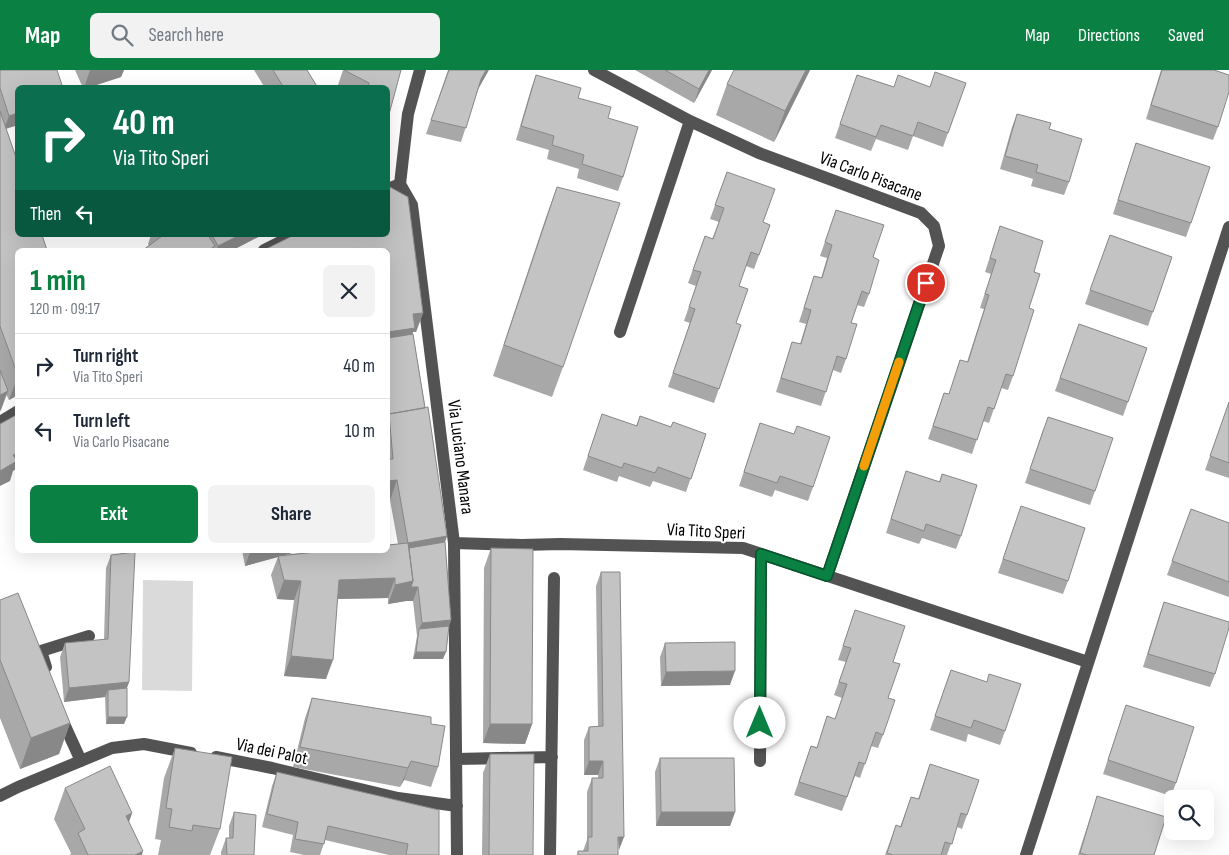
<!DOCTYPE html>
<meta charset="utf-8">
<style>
body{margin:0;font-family:"Sofia Sans Condensed",sans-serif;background:#f2f2f3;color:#1f2937;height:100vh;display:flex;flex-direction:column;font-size:19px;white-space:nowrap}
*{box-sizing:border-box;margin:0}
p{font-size:16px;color:#747a83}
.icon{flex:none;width:28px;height:28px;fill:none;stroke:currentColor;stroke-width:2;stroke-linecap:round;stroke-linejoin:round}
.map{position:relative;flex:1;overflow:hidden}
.drawer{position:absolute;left:15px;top:178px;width:375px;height:305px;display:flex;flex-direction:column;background:#fff;border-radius:8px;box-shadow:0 5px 20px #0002}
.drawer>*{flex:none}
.top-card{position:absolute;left:15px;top:15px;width:375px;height:152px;border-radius:8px;box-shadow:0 5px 20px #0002;background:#0b6e4f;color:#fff;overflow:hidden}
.tools{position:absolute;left:1164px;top:720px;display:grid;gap:10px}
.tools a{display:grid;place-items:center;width:50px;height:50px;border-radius:8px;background:#fff;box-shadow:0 5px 20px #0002;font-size:25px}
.pin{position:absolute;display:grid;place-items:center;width:42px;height:42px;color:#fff;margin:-21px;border:2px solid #fff;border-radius:50%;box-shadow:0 1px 5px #0007}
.me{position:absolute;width:55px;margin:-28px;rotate:0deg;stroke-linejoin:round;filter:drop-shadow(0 0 4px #0008)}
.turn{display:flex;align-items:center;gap:18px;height:105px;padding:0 15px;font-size:22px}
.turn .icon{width:65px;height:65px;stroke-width:2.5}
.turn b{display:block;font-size:35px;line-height:42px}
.then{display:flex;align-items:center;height:48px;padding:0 15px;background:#0003;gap:10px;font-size:19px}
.round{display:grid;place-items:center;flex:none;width:52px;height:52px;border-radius:8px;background:#f2f2f3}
.summary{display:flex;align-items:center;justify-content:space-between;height:85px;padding:0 15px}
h1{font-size:30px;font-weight:700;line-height:38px;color:#0b8043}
.cta{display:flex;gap:10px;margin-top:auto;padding:10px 15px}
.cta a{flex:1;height:58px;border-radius:8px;background:#0b8043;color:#fff;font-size:20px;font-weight:700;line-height:58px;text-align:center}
.cta a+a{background:#f2f2f3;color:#1f2937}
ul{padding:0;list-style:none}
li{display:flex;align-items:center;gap:15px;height:65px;padding:0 15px;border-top:1px solid #e0e1e3}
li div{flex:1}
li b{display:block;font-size:19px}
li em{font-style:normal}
header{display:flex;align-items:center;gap:30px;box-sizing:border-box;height:70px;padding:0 25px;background:#0b8043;color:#fff}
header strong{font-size:24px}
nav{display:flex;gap:28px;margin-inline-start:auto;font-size:18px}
.search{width:350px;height:45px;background:#f2f2f3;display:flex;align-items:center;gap:12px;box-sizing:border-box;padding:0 18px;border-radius:8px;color:#747a83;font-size:19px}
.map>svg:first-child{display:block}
.green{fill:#dadada}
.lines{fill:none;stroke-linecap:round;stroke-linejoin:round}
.minor{stroke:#535353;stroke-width:12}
.wall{fill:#a8a8a8}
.shaded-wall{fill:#888}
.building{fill:#c3c3c3;stroke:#888}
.route-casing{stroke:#07532c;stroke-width:12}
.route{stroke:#0b8043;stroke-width:9}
.slow{stroke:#f59e0b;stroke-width:9}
.labels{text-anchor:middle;stroke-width:4;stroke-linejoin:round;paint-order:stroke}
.street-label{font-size:18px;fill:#000;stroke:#fff}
</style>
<header>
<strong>Map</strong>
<div class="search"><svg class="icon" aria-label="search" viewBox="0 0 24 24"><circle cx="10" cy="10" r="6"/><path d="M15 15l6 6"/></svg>Search here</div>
<nav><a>Map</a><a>Directions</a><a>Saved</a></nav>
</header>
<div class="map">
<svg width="1229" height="785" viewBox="0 0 1229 785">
<rect width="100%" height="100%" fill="#fff"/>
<path class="green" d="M143 510 193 511 192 621 142 620Z"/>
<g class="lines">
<path class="minor" d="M420 0 408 44 400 114 412 135 454 473 457 785
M594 0 690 51 759 83 921 143 934 156 939 176 827 506
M388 119 400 114
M264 180 294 165
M620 262 690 51
M0 352 18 341
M454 473 522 475 560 474 743 478 1088 592
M46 597 41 581 89 566
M60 645 81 691
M216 687 272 698 398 728 457 736
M456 689 552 687
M760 691 761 484
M0 726 18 717 112 678 144 674 191 683
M550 785 554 508
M1026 785 1229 157"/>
</g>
<path class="wall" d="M0 0 18 18V55L6 59 18 180V325L9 330 6 324 0 341Z
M75 0H124L121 7 87 18H83Z
M254 0H307L318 18H265Z
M343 0H401L388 18H337Z
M448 0 478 20 461 72 426 64Z
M635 0H712L694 33Z
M810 0 774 72 716 45 727 14Z
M1161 0H1214L1218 57 1213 70 1146 49Z
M536 5 578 28 608 48 623 107 618 121 577 108 579 99 547 89 549 80 516 70 531 19Z
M857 5 894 17H930L966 13 943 77 913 66 908 80 876 69 871 81 835 68Z
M1017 44 1049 59 1069 112 1064 125 1031 116 1033 109 1000 99 1012 57Z
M1136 73 1191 153 1186 167 1113 144Z
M727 102 763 152 770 155 754 199 746 196 739 216 736 253 741 255 714 333 668 317 690 253 684 251 696 216 688 213 705 166 712 169 719 152 710 149Z
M557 117 563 297 552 327 493 306 546 147Z
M836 140 873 187 869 224 864 237 857 235 851 253 846 289 841 303 833 300 821 336 776 322 792 272 800 274 806 254 799 252 814 206 821 208 827 188 820 186Z
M1000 156 1034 202 1029 238 1013 306 1008 320 1001 318 989 353 983 351 972 384 928 369 944 323 949 324 960 290 967 292 984 239 980 238 991 204 985 202Z
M151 165H262L233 180H143L149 176 148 174Z
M388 165 423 243 416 262H413V264L447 466 445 472 451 550 449 556 443 589H413L417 566 413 531H406L388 534V528L338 529 326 609 284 606 294 530 277 529 271 505 278 487 245 496 242 480H303L284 485 398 474 390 430H388V180H264Z
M1110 165 1172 187 1148 256 1085 234Z
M1079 254 1147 278 1123 346 1055 321Z
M1229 332V408L1205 400Z
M602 344 636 356 640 346 671 357 706 364 686 422 653 411 650 417 619 406 617 412 583 400Z
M760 353 813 417 808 431 775 420 772 427 739 416Z
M1043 360 1095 421 1090 435 1025 413Z
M906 401 939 412 942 404 961 466 956 479 922 468 919 474 886 463Z
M1191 439 1229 453V527L1167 505Z
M1016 450 1068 511 1063 524 998 503Z
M491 478 532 654 525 674 483 673 484 498Z
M111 485 129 612 127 618 124 654H106L105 627 64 632 60 587 65 573 104 570 106 498Z
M601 502 618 785H577L578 781H583L587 770V722L592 708H598V705H584V670L589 657 598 656 596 516Z
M0 530 70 653 59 684 20 699 0 648Z
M1164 532 1215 604 1210 617 1143 597 1159 546Z
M855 540 893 592 883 665 878 678 871 676 860 708 855 706 842 741 794 725 811 676 817 677 827 646 835 649 842 628 834 625 846 592 838 590Z
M665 573 730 615 661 616 660 587Z
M951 600 1005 661 1000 675 968 664 966 672 930 660Z
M312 628 431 654 438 697 431 717 404 710 400 717 293 697 305 648Z
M1126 635 1176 713 1171 726 1103 704Z
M175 678 220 759 210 785H158L161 770 155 769 164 708Z
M490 684 533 785H482L483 703Z
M660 688 735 742 730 756H656L655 702Z
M930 694 967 745 962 759 957 757 947 785H885L896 755 900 757 911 727 918 729Z
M277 702 439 785H389L325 770 320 785H304L290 782 293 765 262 757 272 716Z
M65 718 132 743 129 752 142 785H70L71 783 54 749Z
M1097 726 1154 785H1078Z
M234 742 254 785H221V782L226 768H229V756Z"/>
<path class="shaded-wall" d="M90 0H124L121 7 87 18H84Z
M486 0H489L476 23 481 9Z
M709 0H712L694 33 699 19Z
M806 0H810L774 72 785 41Z
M18 43V55L4 59 9 46Z
M240 165H262L233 180H217L218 176Z
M423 243 416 262H413L408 277 388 281V262L413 244Z
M18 306V325L9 330Z
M8 321 1 340 0 341V325Z
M18 383V398L13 401 10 411 0 416V401L13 385Z
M397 410 390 430H388V411Z
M447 466 440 486 407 491 408 473Z
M257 480H303L245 496 250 482Z
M395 508 388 528 332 529 339 510Z
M284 510 301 511 294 530 277 529Z
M413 511 406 531 388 534 395 515Z
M411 517H418L413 531H406Z
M451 550 446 563 419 559 422 553Z
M416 582H446L443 589H413Z
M291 586 333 590 326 609 284 606Z
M735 601 730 615 661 616 666 602Z
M129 612 124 625 108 620 105 627 64 632 69 618Z
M108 647H127L124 654H106Z
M70 653 59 684 20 699 31 668Z
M490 654H532L525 674 483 673Z
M411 691 404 710 400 717 408 698Z
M589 691H603L598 705H584Z
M661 742H735L730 756H656Z
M132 743 121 774 126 746Z
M618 767H624L619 780Z
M143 781 142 785H135Z"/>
<path class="building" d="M0 0H57L63 18H18V43L9 46 0 18Z
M273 0H307L318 18H284Z
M344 0H401L388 48V18H368L369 13Z
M449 0H486L481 9 466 58 431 50Z
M665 0H709L699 19Z
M734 0H806L785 41 727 14Z
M1162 0H1214L1229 5V22L1218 57 1151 35Z
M935 2 966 13 948 63 918 52 913 66 881 55 876 67 840 54 857 5 894 17 898 5 930 17Z
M536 5 581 18 578 28 611 37 608 48 638 57 623 107 582 94 584 85 552 75 554 66 521 56Z
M0 41 18 93V165H42L47 180H18V306L0 256Z
M1017 44 1051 53 1049 59 1082 69 1069 112 1036 102 1038 95 1005 86Z
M1136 73 1210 97 1191 153 1118 130Z
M727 102 775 119 763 152 770 155 759 185 751 182 739 216 748 219 736 253 741 255 719 319 673 303 695 239 689 237 701 202 693 200 705 166 713 169 724 138 715 135Z
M390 117 408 127 423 243 413 244 415 258 388 262V180H359L358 178 354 180H264L294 165H388V119Z
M557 117 620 133 563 297 504 275Z
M836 140 884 155 873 187 879 190 869 224 862 221 851 253 857 254 846 289 837 286 826 322 781 308 792 272 801 274 811 240 804 238 814 206 822 208 832 175 825 172Z
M1000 156 1043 171 1034 202 1040 204 1029 238 1034 240 1013 306 1006 304 994 339 988 337 977 370 933 356 944 323 949 324 960 290 968 292 989 225 985 224 996 190 990 188Z
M162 165H208L215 176 209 180H143L162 166Z
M212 165H240L218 176Z
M1110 165 1172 187 1153 242 1090 220Z
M1079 254 1147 278 1128 332 1060 308Z
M413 264 425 338 389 344 388 347V268Z
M0 300 8 321 0 325Z
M1229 332V393L1210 386Z
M428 337 447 466 408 473 397 410 388 411V389H393L389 344Z
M18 344V383L13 385 17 391 0 401V354Z
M602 344 637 356 640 346 671 357 673 352 706 364 691 409 658 397 655 403 624 393 622 398 588 386Z
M1048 347 1113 368 1095 421 1030 399Z
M760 353 794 364 797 356 830 367 813 417 780 406 777 413 744 402Z
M906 401 940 412 942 404 977 415 961 466 926 454 924 461 891 449Z
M1021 436 1085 458 1068 511 1003 489Z
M1191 439 1229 453V512L1172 491Z
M445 472 451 550 422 553 418 517H411L413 511 409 478Z
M408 473 413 511 395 515V508L339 510 333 590 291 586 301 511 284 510 278 486 335 480H388V475Z
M491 478 533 479 532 654H490Z
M135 482 129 612 69 618 65 573 108 569 111 485Z
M601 502H620L624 767H618V785H578V781H588V767H592V708H603V691H589V657L603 656Z
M18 523 70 653 31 668 0 590V530Z
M1164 532 1229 552V558L1215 604 1148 584Z
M855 540 905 556 893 592 900 594 888 628 895 630 883 665 876 662 865 694 859 692 847 727 799 712 811 676 817 678 827 646 835 649 847 614 839 612 851 578 843 576Z
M449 556 446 582H416L419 559Z
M735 572V601L666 602 665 573Z
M951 600 987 612 989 604 1021 614 1005 661 974 650 971 658 935 646Z
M127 618V647H108V620Z
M312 628 431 647V654L445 656 438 697 411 691 408 698 300 677Z
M1126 635 1194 657 1176 713 1108 690Z
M175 678 232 687 220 759 193 755 192 761 169 757 172 739 166 738Z
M490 684H534L533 785H489Z
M660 688H734L735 742H661Z
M930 694 979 710 967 745 961 743 952 774 945 772 941 785H893L887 783 896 755 901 757 911 727 919 729Z
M110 696 132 743 126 746 143 781 135 785H88L78 763 85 759 65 718Z
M277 702 439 740V785H406L408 774 328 756 324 774 295 769 298 752 267 744Z
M1097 726 1166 747 1154 785H1087L1080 783Z
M234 742 256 745 254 785H227L226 768H233Z"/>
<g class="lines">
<defs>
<path id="route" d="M760 653 761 484 827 506 926 213"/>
</defs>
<use href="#route" class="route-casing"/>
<use href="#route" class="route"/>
<path class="slow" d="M864 396 899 292"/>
</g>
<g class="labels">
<g class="street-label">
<text transform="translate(871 106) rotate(21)" y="6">Via Carlo Pisacane</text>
<text transform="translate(461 387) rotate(83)" y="6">Via Luciano Manara</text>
<text transform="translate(706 461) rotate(3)" y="6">Via Tito Speri</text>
<text transform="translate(272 681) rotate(12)" y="6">Via dei Palot</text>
</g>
</g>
</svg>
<div class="tools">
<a><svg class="icon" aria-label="search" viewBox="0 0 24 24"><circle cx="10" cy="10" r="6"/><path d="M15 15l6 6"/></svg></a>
</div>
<div class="pin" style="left:926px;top:213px;background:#d93025"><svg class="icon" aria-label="arrive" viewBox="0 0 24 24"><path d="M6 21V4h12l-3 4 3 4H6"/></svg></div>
<svg class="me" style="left:760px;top:653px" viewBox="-20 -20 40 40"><circle r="19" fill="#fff"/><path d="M0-13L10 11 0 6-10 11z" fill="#0b8043"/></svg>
<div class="top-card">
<div class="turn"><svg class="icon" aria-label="right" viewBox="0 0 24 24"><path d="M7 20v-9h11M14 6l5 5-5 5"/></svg><div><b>40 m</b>Via Tito Speri</div></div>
<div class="then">Then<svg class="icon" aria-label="left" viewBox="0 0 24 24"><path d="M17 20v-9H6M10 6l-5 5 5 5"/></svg></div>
</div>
<section class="drawer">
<div class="summary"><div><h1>1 min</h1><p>120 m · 09:17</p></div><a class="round"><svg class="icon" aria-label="close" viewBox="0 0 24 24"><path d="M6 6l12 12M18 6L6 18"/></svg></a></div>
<ul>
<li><svg class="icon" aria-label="right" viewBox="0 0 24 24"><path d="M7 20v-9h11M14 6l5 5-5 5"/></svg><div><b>Turn right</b><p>Via Tito Speri</p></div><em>40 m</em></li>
<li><svg class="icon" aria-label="left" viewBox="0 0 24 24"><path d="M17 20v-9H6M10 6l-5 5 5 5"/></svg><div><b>Turn left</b><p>Via Carlo Pisacane</p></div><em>10 m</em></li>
</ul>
<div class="cta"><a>Exit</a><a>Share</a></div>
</section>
</div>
